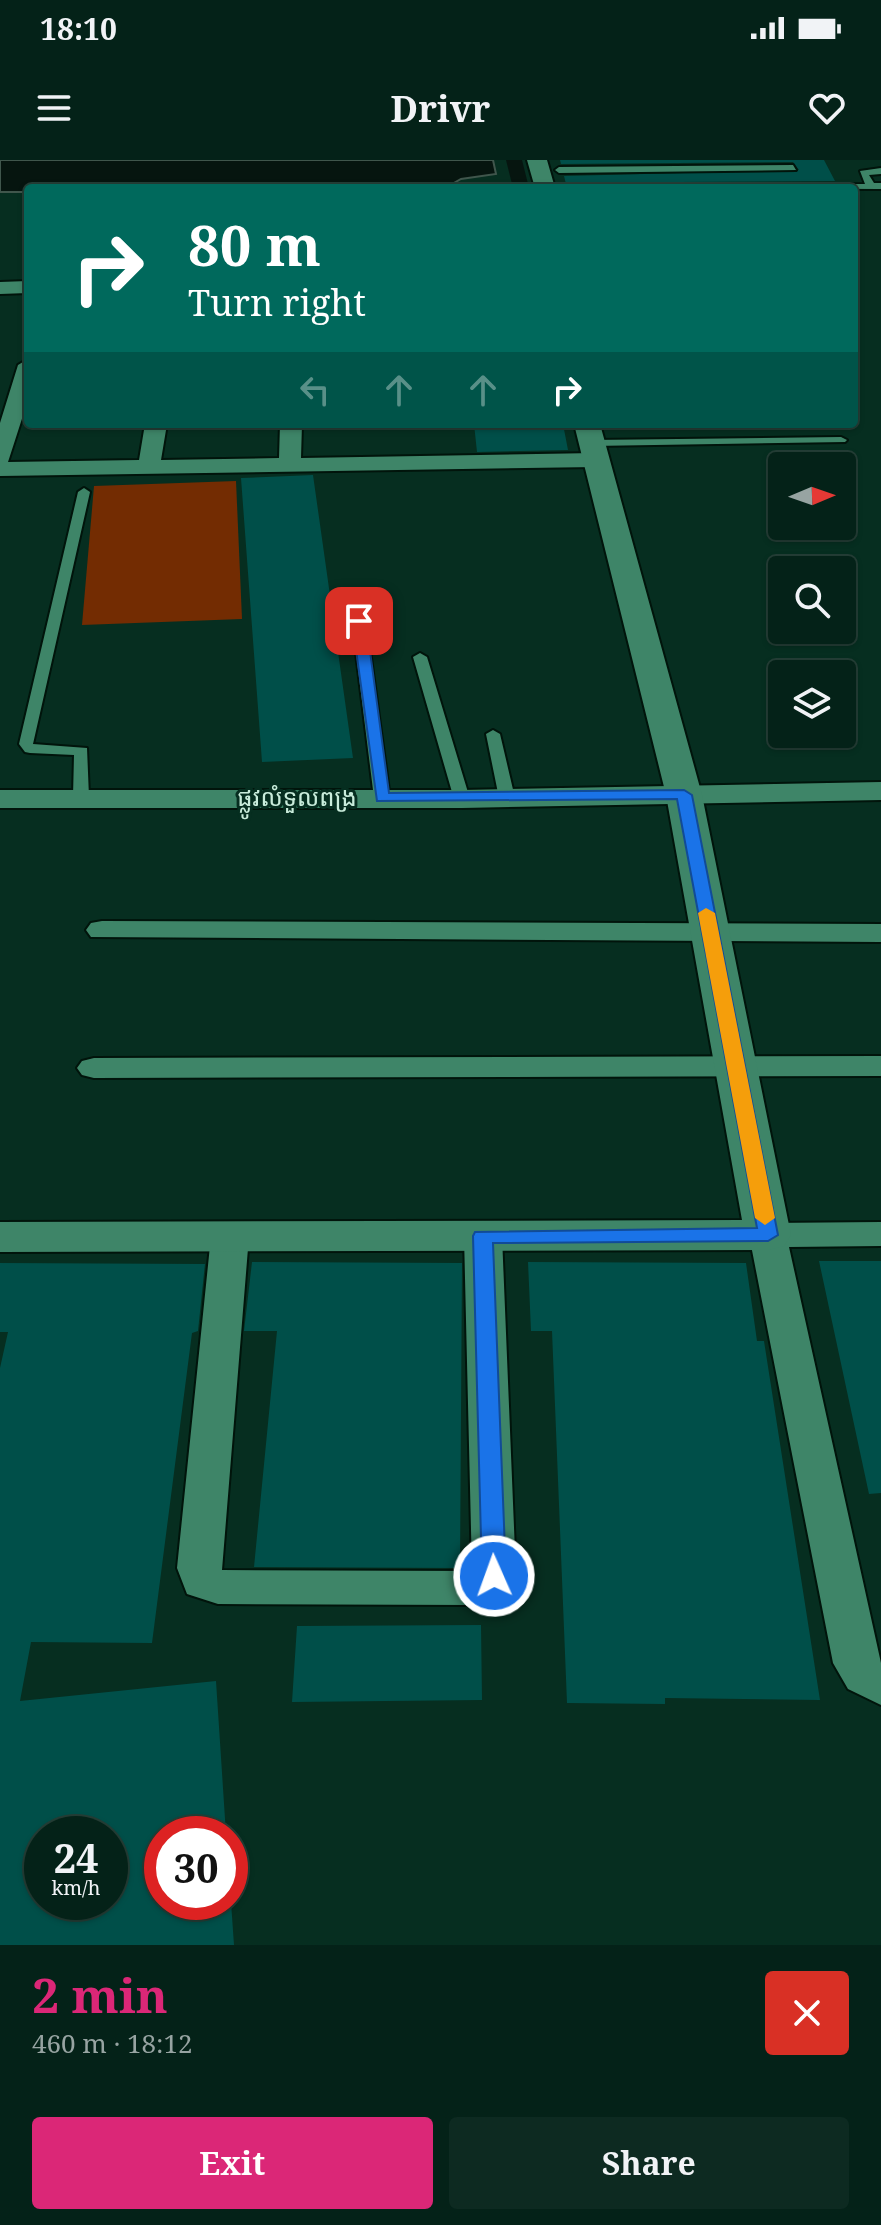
<!DOCTYPE html>
<meta charset="utf-8">
<style>
body{margin:0;font-family:"Noto Serif","Noto Sans Khmer",serif;background:#0d2a21;color:#f1f3f6;height:100vh;display:flex;flex-direction:column;font-size:30px;white-space:nowrap}
*{box-sizing:border-box;margin:0}
p{font-size:26px;color:#97a4a2}
.icon{flex:none;width:44px;height:44px;fill:none;stroke:currentColor;stroke-width:2;stroke-linecap:round;stroke-linejoin:round}
.map{position:relative;height:1785px;overflow:hidden}
.panel{display:flex;flex-direction:column;background:#042218;flex:1}
.panel>*{flex:none}
.top-card{position:absolute;left:24px;top:24px;width:834px;height:244px;border-radius:8px;box-shadow:0 2px 6px #0004,0 0 0 2px #253f37;background:#00695c;color:#fff;overflow:hidden}
.needle{width:52px;rotate:88deg}
.controls{position:absolute;left:768px;top:292px;display:grid;gap:16px}
.controls a{display:grid;place-items:center;width:88px;height:88px;border-radius:8px;background:#042218;box-shadow:0 2px 6px #0004,0 0 0 2px #253f37;font-size:40px}
.speed{position:absolute;left:24px;top:1656px;display:flex;gap:16px;font-size:40px;font-weight:700;text-align:center}
.speed>*{display:grid;place-content:center;width:104px;height:104px;border-radius:50%;background:#042218;box-shadow:0 2px 6px #0004,0 0 0 2px #253f37;line-height:1}
.speed small{font-size:20px;font-weight:400}
.speed .limit{border:12px solid #d22;background:#fff;color:#111}
.pin{position:absolute;display:grid;place-items:center;width:68px;height:68px;color:#fff;margin:-34px;border-radius:16px;box-shadow:0 4px 12px #0006}
.me{position:absolute;width:88px;margin:-44px;rotate:358deg;stroke-linejoin:round;filter:drop-shadow(0 0 6px #0008)}
.turn{display:flex;align-items:center;gap:28px;height:168px;padding:0 32px;font-size:36px}
.turn .icon{width:104px;height:104px;stroke-width:2.5}
.turn b{display:block;font-size:56px;line-height:68px}
.lanes{display:flex;align-items:center;height:76px;padding:0 32px;background:#0003;justify-content:center;gap:40px;direction:ltr}
.lanes .off{opacity:.35}
.round{display:grid;place-items:center;flex:none;width:84px;height:84px;border-radius:8px;background:#0d2a21}
.summary{display:flex;align-items:center;justify-content:space-between;height:136px;padding:0 32px}
h1{font-size:48px;font-weight:700;line-height:60px;color:#db2777}
.cta{display:flex;gap:16px;margin-top:auto;padding:16px 32px}
.cta a{flex:1;height:92px;border-radius:8px;background:#db2777;color:#fff;font-size:32px;font-weight:700;line-height:92px;text-align:center}
.cta a+a{background:#0d2a21;color:#f1f3f6}
.status{display:flex;justify-content:space-between;align-items:center;height:56px;padding:0 40px;background:#042218;direction:ltr}
.status svg{height:22px;fill:currentColor}
header{display:flex;justify-content:space-between;align-items:center;height:104px;padding:0 32px;background:#042218;font-size:36px;font-weight:700}
.map>svg:first-child{display:block}
.green{fill:#732c02}
.water{fill:#06150f;stroke:#40564c;stroke-width:2}
.lines{fill:none;stroke-linecap:round;stroke-linejoin:round}
.canal{fill:#06150f;fill-rule:evenodd}
.building{fill:#004f49;fill-rule:evenodd}
.service-casing{stroke:#01140b;stroke-width:4}
.minor-casing{stroke:#01140b;stroke-width:4}
.tertiary-casing{stroke:#01140b;stroke-width:4}
.service{fill:#3e8568;fill-rule:evenodd}
.minor{fill:#3e8568;fill-rule:evenodd}
.tertiary{fill:#3e8568;fill-rule:evenodd}
.route{fill:#1a73e8;stroke:#114b97;stroke-width:2}
.slow{fill:#f59e0b}
.labels{text-anchor:middle;stroke-width:6;stroke-linejoin:round;paint-order:stroke}
.street-label{font-size:24px;fill:#c9ecdb;stroke:#062e20}
</style>
<div class="status"><b>18:10</b><svg viewBox="0 0 49 12"><path d="M0 12V9h3v3zM5 12V6h3v6zM10 12V3h3v9zM15 12V0h3v12zM26 1h20v11H26zM47 4h2v5h-2z"/></svg></div>
<header><svg class="icon" aria-label="menu" viewBox="0 0 24 24"><path d="M4 6h16M4 12h16M4 18h16"/></svg>Drivr<svg class="icon" aria-label="heart" viewBox="0 0 24 24"><path d="M12 20l-8-8c-3-5 5-10 8-4 3-6 11-1 8 4z"/></svg></header>
<div class="map">
<svg width="881" height="1785" viewBox="0 0 881 1785">
<rect width="100%" height="100%" fill="#062e20"/>
<path class="green" d="M236 321 242 459 82 465 94 326Z"/>
<path class="water" d="M0 0H493L496 14 461 19 445 28H28V32H0Z"/>
<g class="lines">
<path class="canal" d="M506 0H522L529 28H513Z"/>
</g>
<path class="building" d="M560 0H824L835 21 678 22 671 28H567L564 16 799 10 793 2 561 4Z
M474 264H563L568 290 477 292Z
M313 315 353 598 262 602 241 318Z
M819 1101H881V1333L869 1334Z
M252 1102 462 1103 460 1408 254 1407 277 1171H244Z
M528 1102 746 1103 757 1181H764L820 1540 665 1538V1544L567 1543 552 1171H531Z
M0 1103 205 1104 198 1171 192 1173 152 1483 31 1482 20 1541 216 1521 226 1674H162V1742H231L234 1785H0V1208L8 1172H0ZM42 1674H110V1742H42Z
M481 1465 482 1540 292 1542 297 1466Z"/>
<g class="lines">
<defs>
<path id="service" d="M793 5 796 10 559 13 555 10 559 7Z
M881 8V14L869 15 874 23H881V29L674 28 678 25 865 24 860 11Z
M841 277 847 280 845 282 592 286 586 283 592 280Z
M84 328 90 332 33 584 87 588 89 637 81 642 73 637 74 595 30 593 25 592 19 584 78 332Z
M359 457 366 461 390 638 382 643 374 638 352 461Z
M420 493 427 497 470 639 467 642 462 644 454 639 413 497Z
M493 570 500 574 515 638 507 643 499 638 486 574Z"/>
<path id="minor" d="M28 121V133L0 134V122Z
M28 199V240L8 302 139 300 145 264H167L161 300 279 298 280 264H302L301 298 596 293 607 300 596 307 0 316V263L18 205Z
M881 622V640L462 648H0V630H462Z
M102 761 881 764V782L91 777 86 770 91 763Z
M881 896V916L94 918 82 915 77 908 82 901 94 898Z
M881 1062V1086L789 1087 881 1503V1545L848 1529 833 1503 749 1075 755 1066 768 1063Z
M230 1064 243 1067 249 1076 222 1410 472 1411 464 1076 470 1067 483 1064 496 1067 502 1076 516 1416 505 1436 475 1445 218 1444 187 1434 177 1408 211 1076 217 1067Z"/>
<path id="tertiary" d="M527 0H547L555 28H535Z
M574 264H600L702 635 791 1075 784 1086 768 1090 0 1092V1062L742 1060 666 635Z"/>
</defs>
<use href="#service" class="service-casing"/>
<use href="#minor" class="minor-casing"/>
<use href="#tertiary" class="tertiary-casing"/>
<use href="#service" class="service"/>
<use href="#minor" class="minor"/>
<use href="#tertiary" class="tertiary"/>
</g>
<path class="route" d="M359 457 366 461 389 633 684 630 692 635 778 1075 768 1081 493 1083 506 1416 502 1423H485L482 1416 473 1076 475 1072 757 1068 677 639 377 641 352 461Z"/>
<path class="slow" d="M706 748 715 753 775 1058 765 1065 755 1058 698 753Z"/>
<g class="labels">
<g class="street-label">
<text x="297" y="646">ផ្លូវលំទួលពង្រ</text>
</g>
</g>
</svg>
<div class="controls">
<a><svg class="needle" viewBox="-14 -14 28 28"><path d="M0-13l5 13h-10z" fill="#e53935"/><path d="M0 13l5-13h-10z" fill="#97a4a2"/></svg></a>
<a><svg class="icon" aria-label="search" viewBox="0 0 24 24"><circle cx="10" cy="10" r="6"/><path d="M15 15l6 6"/></svg></a>
<a><svg class="icon" aria-label="layers" viewBox="0 0 24 24"><path d="M12 4l9 5-9 5-9-5zM3 14l9 5 9-5"/></svg></a>
</div>
<div class="speed"><div>24<small>km/h</small></div><div class="limit">30</div></div>
<div class="pin" style="left:359px;top:461px;background:#d93025"><svg class="icon" aria-label="arrive" viewBox="0 0 24 24"><path d="M6 21V4h12l-3 4 3 4H6"/></svg></div>
<svg class="me" style="left:494px;top:1416px" viewBox="-20 -20 40 40"><circle r="17" fill="#1a73e8" stroke="#fff" stroke-width="3"/><path d="M0-11L8 9 0 5-8 9z" fill="#fff"/></svg>
<div class="top-card">
<div class="turn"><svg class="icon" aria-label="right" viewBox="0 0 24 24"><path d="M7 20v-9h11M14 6l5 5-5 5"/></svg><div><b>80 m</b>Turn right</div></div>
<div class="lanes"><svg class="icon off" aria-label="left" viewBox="0 0 24 24"><path d="M17 20v-9H6M10 6l-5 5 5 5"/></svg><svg class="icon off" aria-label="ahead" viewBox="0 0 24 24"><path d="M12 20V5M6 11l6-6 6 6"/></svg><svg class="icon off" aria-label="ahead" viewBox="0 0 24 24"><path d="M12 20V5M6 11l6-6 6 6"/></svg><svg class="icon" aria-label="right" viewBox="0 0 24 24"><path d="M7 20v-9h11M14 6l5 5-5 5"/></svg></div>
</div>
</div>
<section class="panel">
<div class="summary"><div><h1>2 min</h1><p>460 m · 18:12</p></div><a class="round" style="background:#d93025;color:#fff"><svg class="icon" aria-label="close" viewBox="0 0 24 24"><path d="M6 6l12 12M18 6L6 18"/></svg></a></div>
<div class="cta"><a>Exit</a><a>Share</a></div>
</section>
